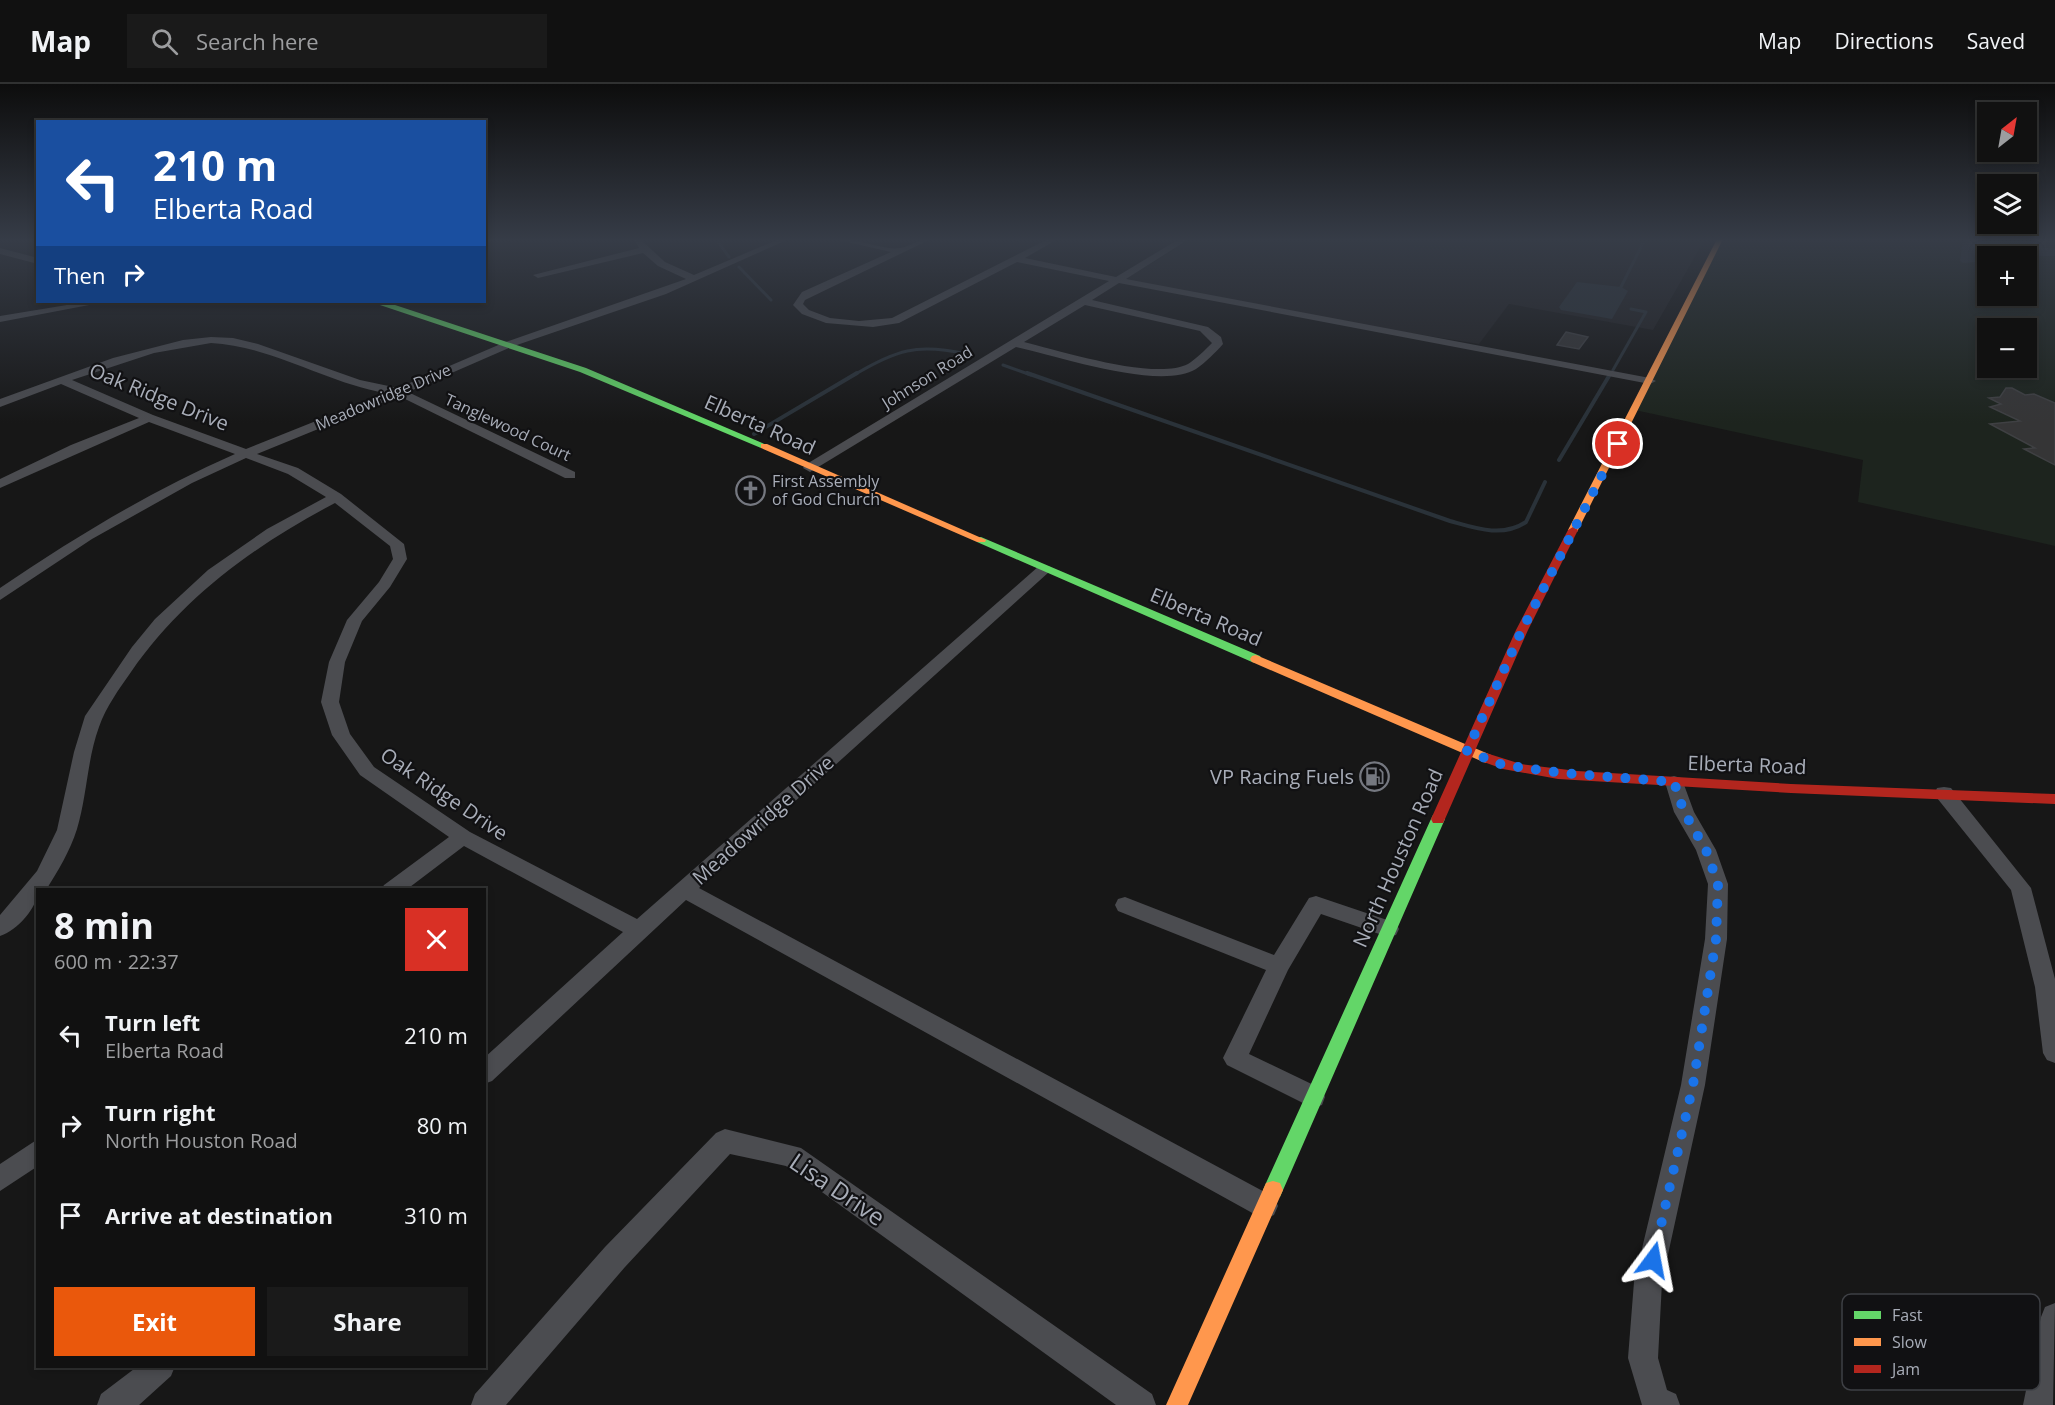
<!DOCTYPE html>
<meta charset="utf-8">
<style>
body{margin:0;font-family:"Open Sans",sans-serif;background:#1a1a1a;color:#f1f3f6;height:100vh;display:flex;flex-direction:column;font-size:22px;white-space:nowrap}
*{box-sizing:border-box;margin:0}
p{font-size:20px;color:#9c9d9f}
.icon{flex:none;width:33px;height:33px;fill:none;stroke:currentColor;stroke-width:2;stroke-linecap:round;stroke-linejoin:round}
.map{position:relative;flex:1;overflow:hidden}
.panel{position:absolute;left:36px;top:804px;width:450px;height:480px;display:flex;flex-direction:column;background:#111;border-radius:0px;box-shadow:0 3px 9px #0003,0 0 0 2px #303131}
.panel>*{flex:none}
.hud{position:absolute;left:36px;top:36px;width:450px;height:183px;border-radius:0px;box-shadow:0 3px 9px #0003,0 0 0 2px #303131;background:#1a4fa0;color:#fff;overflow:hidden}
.needle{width:39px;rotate:31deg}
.tools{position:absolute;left:1977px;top:18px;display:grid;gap:12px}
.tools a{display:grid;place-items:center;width:60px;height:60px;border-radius:0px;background:#111;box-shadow:0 3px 9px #0003,0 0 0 2px #303131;font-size:30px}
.pin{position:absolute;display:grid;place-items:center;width:51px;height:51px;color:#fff;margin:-26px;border:3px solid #fff;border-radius:50%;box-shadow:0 2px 6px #0007}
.me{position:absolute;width:66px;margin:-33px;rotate:13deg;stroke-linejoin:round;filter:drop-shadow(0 0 4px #0008)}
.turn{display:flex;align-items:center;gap:21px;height:126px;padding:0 18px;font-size:27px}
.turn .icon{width:78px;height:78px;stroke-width:2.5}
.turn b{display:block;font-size:42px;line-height:51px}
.then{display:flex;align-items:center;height:57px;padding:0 18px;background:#0003;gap:12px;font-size:22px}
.round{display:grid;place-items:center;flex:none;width:63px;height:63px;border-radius:0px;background:#1a1a1a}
.summary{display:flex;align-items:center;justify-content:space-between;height:102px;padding:0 18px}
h1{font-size:36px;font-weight:700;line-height:45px}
.cta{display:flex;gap:12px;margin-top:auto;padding:12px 18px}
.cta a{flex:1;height:69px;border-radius:0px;background:#ea580c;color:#fff;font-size:24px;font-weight:700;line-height:69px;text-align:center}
.cta a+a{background:#1a1a1a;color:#f1f3f6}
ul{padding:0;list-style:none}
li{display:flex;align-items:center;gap:18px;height:90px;padding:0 18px}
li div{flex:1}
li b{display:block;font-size:22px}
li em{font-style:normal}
header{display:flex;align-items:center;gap:36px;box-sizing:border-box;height:84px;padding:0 30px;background:#111;border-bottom:2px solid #303131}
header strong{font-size:28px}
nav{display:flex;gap:33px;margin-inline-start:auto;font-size:21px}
.search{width:420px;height:54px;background:#1a1a1a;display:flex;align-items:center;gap:15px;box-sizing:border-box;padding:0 21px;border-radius:0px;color:#9c9d9f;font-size:22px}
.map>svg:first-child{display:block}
.built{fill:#212123}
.green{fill:#1d241e;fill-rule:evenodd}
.water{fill:#2a3239}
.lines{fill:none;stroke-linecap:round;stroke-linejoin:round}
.stream-far1{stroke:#2a3239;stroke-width:3}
.stream{stroke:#2a3239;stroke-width:4}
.building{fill:#353536;stroke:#3f4043;stroke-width:1.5}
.street{fill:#4b4c50;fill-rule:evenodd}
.fast{fill:#63d668;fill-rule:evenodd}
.slow{fill:#ff974d;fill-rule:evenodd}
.jam{fill:#b3261e;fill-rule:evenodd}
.route{stroke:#1a73e8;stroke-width:10;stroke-dasharray:0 18}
.labels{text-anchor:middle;stroke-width:4.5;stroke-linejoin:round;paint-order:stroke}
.far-street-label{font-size:16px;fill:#a8adb8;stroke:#111113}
.far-poi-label{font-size:16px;fill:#a8adb8;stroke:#111113;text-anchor:start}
.street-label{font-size:20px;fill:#a8adb8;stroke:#111113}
.poi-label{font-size:20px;fill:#a8adb8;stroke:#111113;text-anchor:end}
.near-street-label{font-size:24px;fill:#a8adb8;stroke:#111113}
.key{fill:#111113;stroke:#3e4045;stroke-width:1.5}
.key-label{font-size:16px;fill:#a8adb8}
</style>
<header>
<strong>Map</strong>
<div class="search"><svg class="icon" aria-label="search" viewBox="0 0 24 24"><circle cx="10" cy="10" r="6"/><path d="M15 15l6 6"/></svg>Search here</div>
<nav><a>Map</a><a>Directions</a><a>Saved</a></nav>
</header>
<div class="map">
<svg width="2055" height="1321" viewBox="0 0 2055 1321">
<rect width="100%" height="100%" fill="#171717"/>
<path class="built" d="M1191 155H1705L1653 246 1509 220 1479 260 1360 241 1124 196Z"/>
<path class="green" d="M1372 155 1444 161 1482 155C1465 177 1396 159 1372 155Z
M1720 155H2055V462L1858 418 1863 376 1635 326ZM1988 172H2026V212H1988ZM1988 244H2026V284H1988Z"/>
<path class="water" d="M1963 155 2055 165V172H1988L1987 177 1963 179 1960 177Z
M1577 198 1621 203 1628 207 1612 235 1561 226 1559 223Z"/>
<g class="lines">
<path class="stream-far1" d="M716 155 729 173
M739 183 771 216
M1621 203 1645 155
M1003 281 1031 291
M1613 286 1646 228 1631 225
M854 291C896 266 917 259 966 270"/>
<path class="stream" d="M1027 289 1450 437C1475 444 1502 454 1526 438L1545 398
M754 350 857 289
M1559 376 1609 292"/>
</g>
<path class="building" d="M1566 248 1588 253 1579 265 1557 261Z
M2006 304H2012L2025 311 2034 310 2055 319V381L2024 365 2035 364 1990 340 2020 337 1990 323 2001 320 1989 314 2000 313Z"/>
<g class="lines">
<path class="street" d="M484 155H496L484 160Z
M634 155H640L665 178 694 191 779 155H789L666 210 511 263 408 308 575 388V394H565L399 312 257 370 298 384 341 410 404 460 407 475 390 503 362 537 345 578 339 618 350 650 374 683 470 748 637 835 1039 482H1049L1051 485 1049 488 699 804 1274 1113 1278 1122 1274 1131 1265 1135 1256 1131 686 816 492 997 484 1000V974L623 848 464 762 406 806H381L384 801 449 753 360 691 332 651 321 618 329 578 347 536 379 498 393 475 390 462 335 419C255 461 183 513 131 588 119 605 106 623 99 643 87 676 87 712 77 745 70 767 58 787 46 806H38C38 823 17 847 0 852V831L37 787 57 746 74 668 85 632 132 563 155 535 208 486 267 445 326 413 288 390 246 374 192 399 92 455 0 516V504C75 453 151 407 235 370L149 338 0 404V395L71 361 139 334 61 300 0 323V315L113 274 183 256 211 253 233 254 258 260 360 296 398 304 503 259 686 195 658 182 643 169 538 194 533 191 639 164ZM211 259C272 262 326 299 386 309L246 365 153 331 72 296 154 269Z
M834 155C854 153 884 167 900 164 912 162 919 154 931 155L805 216 803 220 809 226 830 234 859 237 892 234 1048 155H1058L1025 174 1116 193 1179 155H1189L1126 195 1650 294 1656 297 1650 300 1119 199 1092 216 1208 243 1221 253 1223 260C1216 268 1205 279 1196 285 1160 307 1058 272 1016 263L810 388 803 384 805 381 1109 197 1017 178 899 239 873 243 826 239 802 230 793 221 802 208 891 168ZM1085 221 1200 247 1212 259C1205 266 1196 275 1188 280 1155 297 1061 267 1024 258Z
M0 164 38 174V180L0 170Z
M85 218H105L0 238V232Z
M1674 692 1681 694 1683 698 1694 728 1716 766 1728 800 1727 855 1705 1001 1662 1198 1658 1274 1667 1306 1676 1310 1680 1321H1642L1628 1274 1634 1198 1681 1001 1705 855 1708 800 1696 766 1674 728 1665 698 1667 694Z
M1944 703 1951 704 2031 804 2055 895V979L2047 976 2043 969 2035 903 2011 806 1937 714 1935 709 1937 704Z
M1316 812 1396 839 1399 845 1396 851 1388 853 1321 830 1288 886 1249 970 1322 1005 1325 1013 1322 1021 1313 1024 1227 981 1223 974 1266 886 1118 827 1115 821 1118 815 1125 813 1274 871 1309 814Z
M725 1045 801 1064 1152 1310 1156 1321H1116L786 1082 730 1070 625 1183 506 1321H471L475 1310 605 1163 716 1049Z
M38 1055V1082L0 1107V1080Z
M2055 1219 2053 1321H2023L2041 1233 2045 1223Z
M138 1282H175L171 1292 139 1321H97L101 1310Z"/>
<path class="fast" d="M377 218H386L586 284 769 362 761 364 580 288 377 220Z
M981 453 1260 572 1262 575 1256 579 1252 578 977 458V454Z
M1438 730 1443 731 1445 735 1280 1113 1273 1115 1266 1113 1263 1106 1266 1099 1431 735 1433 731Z"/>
<path class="slow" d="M1717 155H1723L1578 446 1577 448H1569L1568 446Z
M761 360H767L986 456 985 458H977L761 364Z
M1256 571 1491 671 1493 674 1486 679 1481 677 1252 578 1250 575 1252 572Z
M1273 1097 1280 1099 1283 1106 1188 1321H1166L1266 1099Z"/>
<path class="jam" d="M1573 443 1578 446 1528 546 1445 735 1443 739H1433L1431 735 1516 546 1568 446Z
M1486 669 1521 680 1577 687 1791 700 2055 710V720L1791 709 1558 695 1503 685 1481 677 1479 674Z"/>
</g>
<linearGradient id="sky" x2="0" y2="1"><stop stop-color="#0d0d0d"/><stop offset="0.46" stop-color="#363c47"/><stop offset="1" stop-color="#363c47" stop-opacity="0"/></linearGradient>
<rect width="2055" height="339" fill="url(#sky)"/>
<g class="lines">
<path class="route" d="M1618 360 1522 546 1467 667 1503 681 1562 689 1674 698 1684 728 1706 766 1718 800 1716 855 1693 1001 1653 1176"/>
</g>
<defs>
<symbol id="church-ring" viewBox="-11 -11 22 22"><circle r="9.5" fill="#111113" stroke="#757880" stroke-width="1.5"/><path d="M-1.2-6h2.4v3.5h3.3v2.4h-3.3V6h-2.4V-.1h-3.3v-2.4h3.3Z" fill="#757880"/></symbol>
<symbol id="fuel-ring" viewBox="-11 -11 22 22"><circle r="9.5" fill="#111113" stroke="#757880" stroke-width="1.5"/><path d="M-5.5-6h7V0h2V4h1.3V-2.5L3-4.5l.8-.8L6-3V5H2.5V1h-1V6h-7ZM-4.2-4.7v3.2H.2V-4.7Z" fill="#757880"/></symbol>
</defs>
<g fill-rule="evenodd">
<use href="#church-ring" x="734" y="390" width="33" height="33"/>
<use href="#fuel-ring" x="1358" y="676" width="33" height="33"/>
</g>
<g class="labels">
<g class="far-street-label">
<text transform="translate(927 293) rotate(-32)" y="6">Johnson Road</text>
<text transform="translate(383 313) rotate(-23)" y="6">Meadowridge Drive</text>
<text transform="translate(508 343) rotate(25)" y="6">Tanglewood Court</text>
</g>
<g class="far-poi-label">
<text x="772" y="403">First Assembly<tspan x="772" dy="18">of God Church</tspan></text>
</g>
<g class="street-label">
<text transform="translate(159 313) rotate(22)" y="7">Oak Ridge Drive</text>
<text transform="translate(760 341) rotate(24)" y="7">Elberta Road</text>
<text transform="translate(1206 533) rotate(23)" y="7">Elberta Road</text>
<text transform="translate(1747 681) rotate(2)" y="7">Elberta Road</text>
<text transform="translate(444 710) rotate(34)" y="7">Oak Ridge Drive</text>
<text transform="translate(763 736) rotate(-42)" y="7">Meadowridge Drive</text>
<text transform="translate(1398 774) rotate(-66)" y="7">North Houston Road</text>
</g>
<g class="poi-label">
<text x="1354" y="700">VP Racing Fuels</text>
</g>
<g class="near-street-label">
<text transform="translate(837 1106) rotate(34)" y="8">Lisa Drive</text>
</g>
</g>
<rect x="1842" y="1210" width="198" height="96" rx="9" class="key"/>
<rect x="1854" y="1227" width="27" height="8" fill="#63d668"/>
<rect x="1854" y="1254" width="27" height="8" fill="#ff974d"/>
<rect x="1854" y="1281" width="27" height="8" fill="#b3261e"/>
<g class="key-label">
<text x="1892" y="1237">Fast</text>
<text x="1892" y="1264">Slow</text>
<text x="1892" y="1291">Jam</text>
</g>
</svg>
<div class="tools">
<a><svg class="needle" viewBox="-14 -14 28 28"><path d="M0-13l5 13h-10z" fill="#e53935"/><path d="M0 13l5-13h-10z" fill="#9c9d9f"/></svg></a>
<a><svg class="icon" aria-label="layers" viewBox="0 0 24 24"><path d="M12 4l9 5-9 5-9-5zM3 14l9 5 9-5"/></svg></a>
<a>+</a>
<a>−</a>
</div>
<div class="pin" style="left:1618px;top:360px;background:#d93025"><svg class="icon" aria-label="arrive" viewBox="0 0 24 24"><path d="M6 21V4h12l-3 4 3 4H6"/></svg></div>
<svg class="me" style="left:1653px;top:1176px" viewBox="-20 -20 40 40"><path d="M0-17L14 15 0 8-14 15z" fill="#1a73e8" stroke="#fff" stroke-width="4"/></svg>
<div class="hud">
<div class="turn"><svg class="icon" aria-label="left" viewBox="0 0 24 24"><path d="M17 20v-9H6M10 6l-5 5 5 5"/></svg><div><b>210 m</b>Elberta Road</div></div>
<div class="then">Then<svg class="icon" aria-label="right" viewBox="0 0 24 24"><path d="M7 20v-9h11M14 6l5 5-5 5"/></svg></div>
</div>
<section class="panel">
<div class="summary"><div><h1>8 min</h1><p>600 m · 22:37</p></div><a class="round" style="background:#d93025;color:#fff"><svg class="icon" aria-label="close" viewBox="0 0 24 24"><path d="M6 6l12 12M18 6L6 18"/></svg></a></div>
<ul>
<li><svg class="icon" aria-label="left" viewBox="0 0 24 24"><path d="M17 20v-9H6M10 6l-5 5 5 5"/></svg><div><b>Turn left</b><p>Elberta Road</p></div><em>210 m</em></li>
<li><svg class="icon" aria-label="right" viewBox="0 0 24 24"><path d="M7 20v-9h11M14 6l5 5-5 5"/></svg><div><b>Turn right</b><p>North Houston Road</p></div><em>80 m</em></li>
<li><svg class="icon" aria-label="arrive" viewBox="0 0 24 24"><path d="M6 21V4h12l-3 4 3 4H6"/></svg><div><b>Arrive at destination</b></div><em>310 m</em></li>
</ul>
<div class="cta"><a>Exit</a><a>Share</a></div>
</section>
</div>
